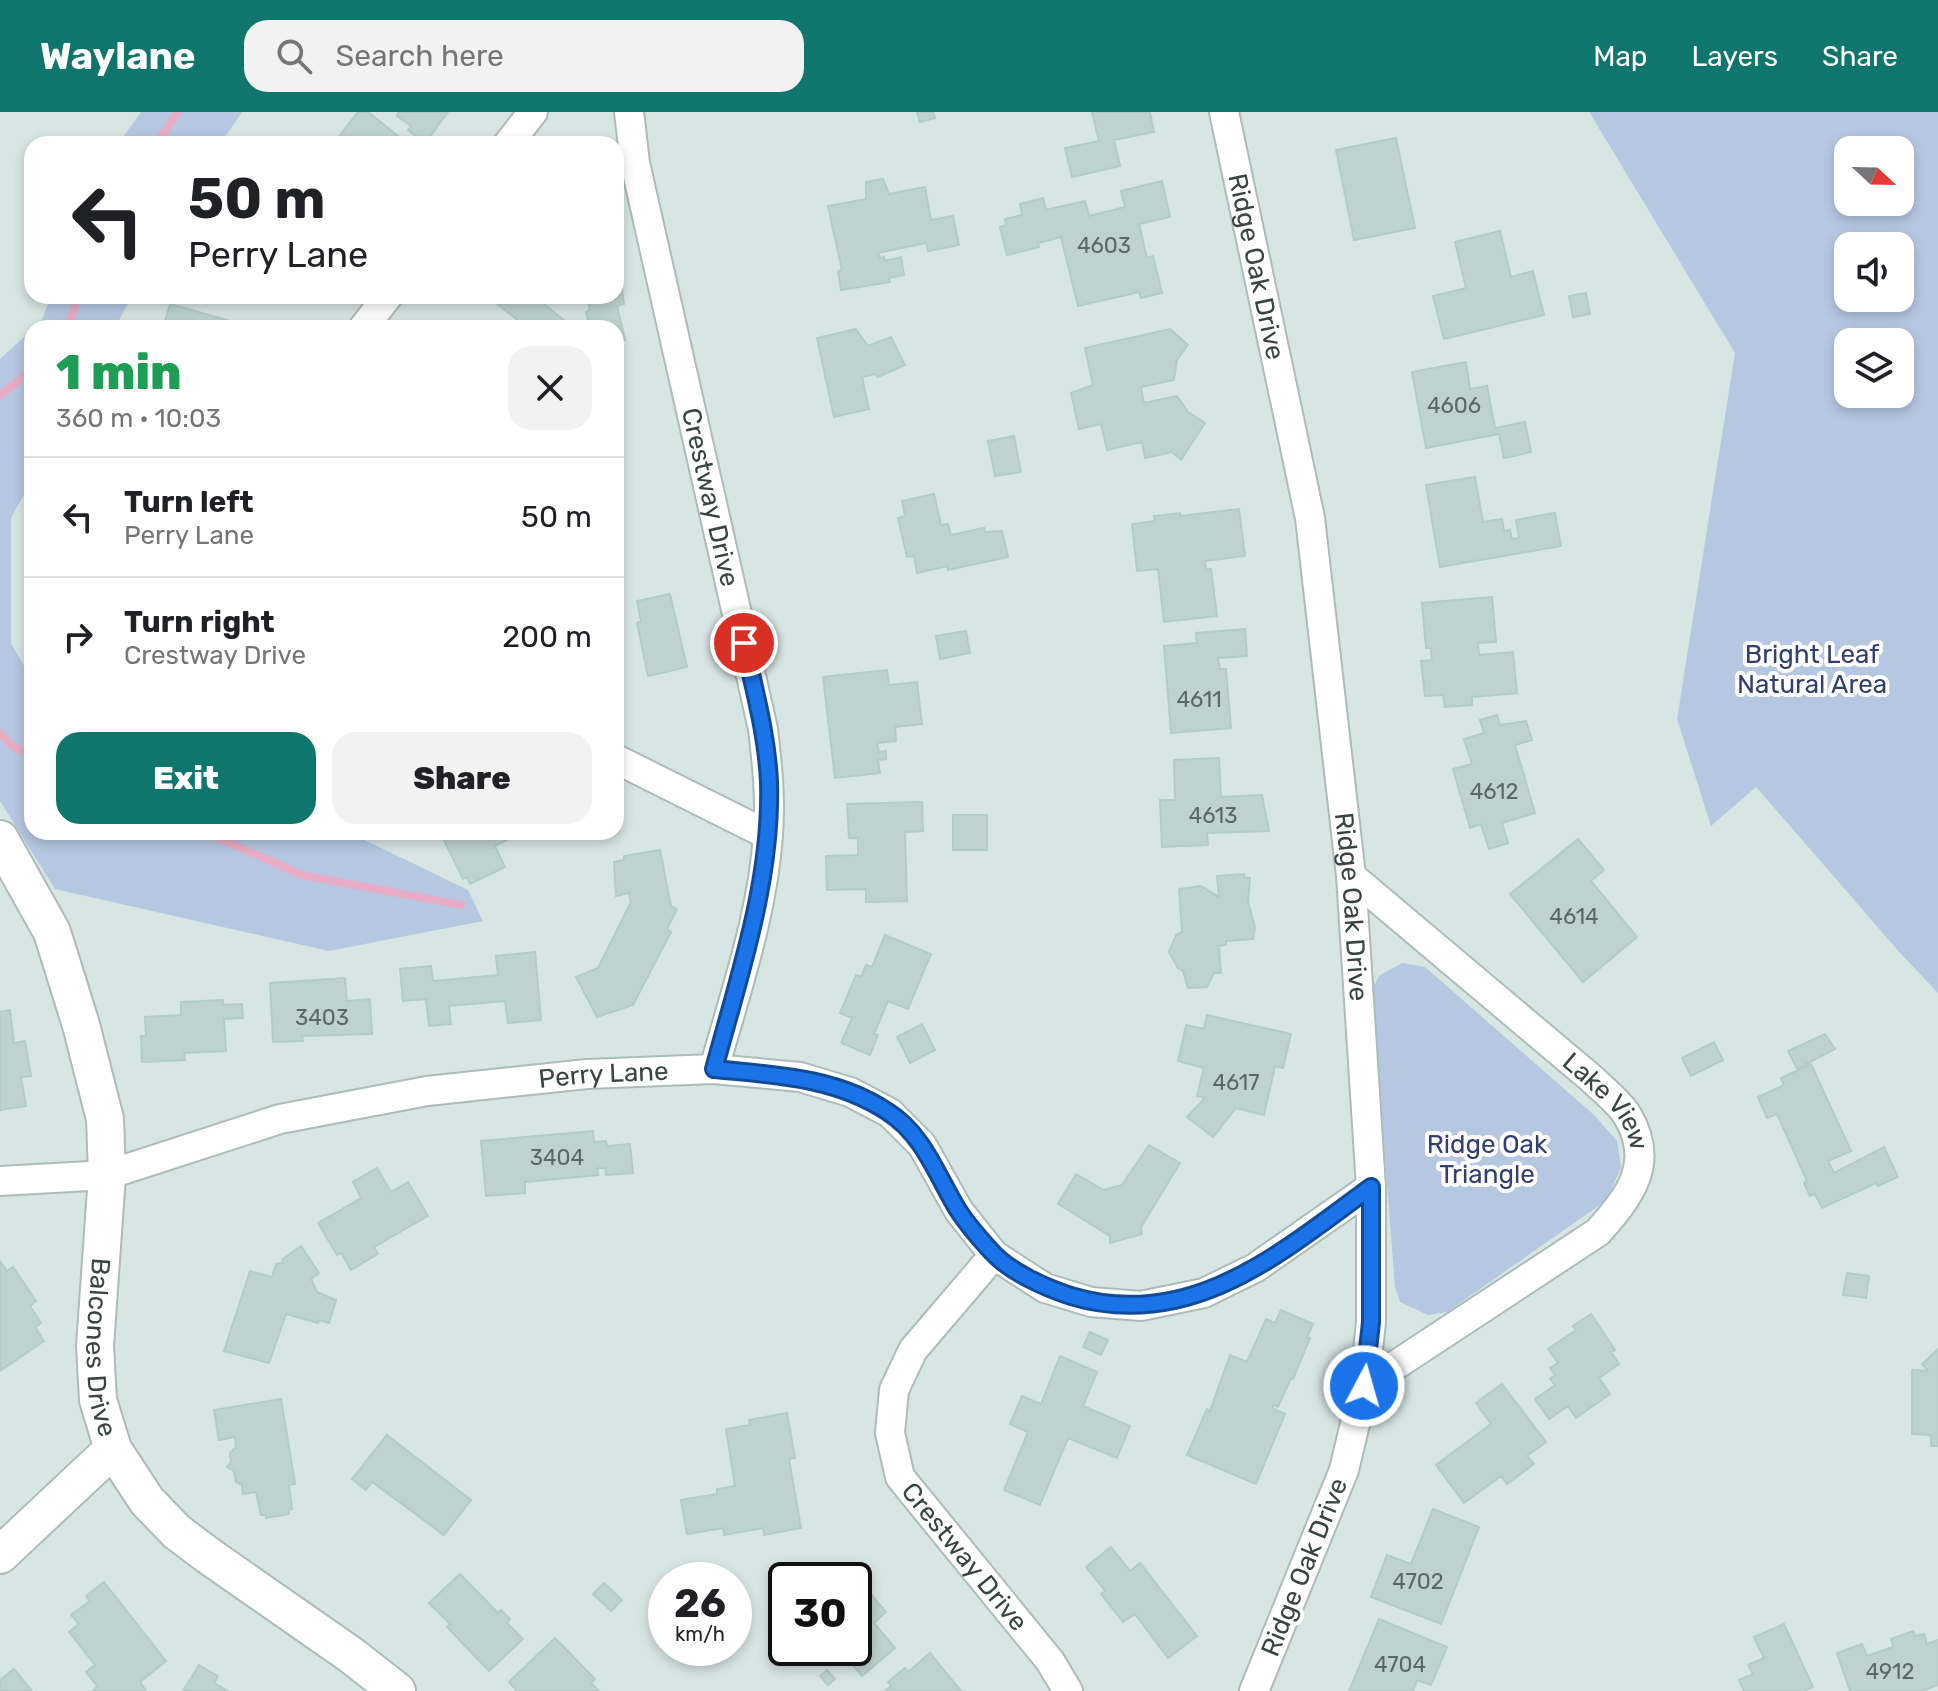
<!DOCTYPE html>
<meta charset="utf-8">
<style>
body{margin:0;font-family:Rubik,sans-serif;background:#f2f2f2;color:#202124;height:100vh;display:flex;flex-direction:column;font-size:30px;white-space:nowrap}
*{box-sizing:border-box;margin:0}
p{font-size:26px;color:#757577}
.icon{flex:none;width:44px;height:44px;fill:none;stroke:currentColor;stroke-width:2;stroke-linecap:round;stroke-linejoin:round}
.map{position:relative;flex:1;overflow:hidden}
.drawer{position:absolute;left:24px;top:208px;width:600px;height:520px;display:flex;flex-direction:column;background:#fff;border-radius:24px;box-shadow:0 4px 12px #0003}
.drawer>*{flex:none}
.top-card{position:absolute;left:24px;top:24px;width:600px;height:168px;border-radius:24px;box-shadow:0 4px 12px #0003;background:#fff;color:#202124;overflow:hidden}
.needle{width:52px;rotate:112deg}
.buttons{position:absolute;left:1834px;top:24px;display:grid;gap:16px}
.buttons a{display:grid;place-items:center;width:80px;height:80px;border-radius:16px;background:#fff;box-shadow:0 4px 12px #0003;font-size:40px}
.speed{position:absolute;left:648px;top:1450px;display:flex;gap:16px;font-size:40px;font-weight:700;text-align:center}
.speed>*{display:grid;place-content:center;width:104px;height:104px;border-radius:50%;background:#fff;box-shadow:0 4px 12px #0003;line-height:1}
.speed small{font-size:20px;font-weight:400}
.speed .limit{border:4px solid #111;border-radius:12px;background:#fff;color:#111}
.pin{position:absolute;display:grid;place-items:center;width:68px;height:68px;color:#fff;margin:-34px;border:4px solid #fff;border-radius:50%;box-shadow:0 2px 8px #0007}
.me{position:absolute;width:88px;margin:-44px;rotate:6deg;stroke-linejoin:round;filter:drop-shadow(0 0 6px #0008)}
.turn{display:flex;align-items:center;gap:28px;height:168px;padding:0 32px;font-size:36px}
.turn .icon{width:104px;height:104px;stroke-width:2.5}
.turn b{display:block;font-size:56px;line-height:68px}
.round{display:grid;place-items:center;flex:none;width:84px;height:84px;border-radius:24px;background:#f2f2f2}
.head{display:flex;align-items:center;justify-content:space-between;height:136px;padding:0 32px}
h1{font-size:48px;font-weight:800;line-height:60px;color:#1e9e55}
.cta{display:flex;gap:16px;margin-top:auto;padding:16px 32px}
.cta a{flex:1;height:92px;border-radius:24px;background:#0f766e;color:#fff;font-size:32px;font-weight:800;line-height:92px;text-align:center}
.cta a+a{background:#f2f2f2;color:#202124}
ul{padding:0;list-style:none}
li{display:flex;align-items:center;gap:24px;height:120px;padding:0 32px;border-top:2px solid #e0e0e0}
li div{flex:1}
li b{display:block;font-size:30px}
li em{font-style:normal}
header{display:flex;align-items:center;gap:48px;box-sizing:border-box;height:112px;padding:0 40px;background:#0f766e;color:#fff}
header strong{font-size:38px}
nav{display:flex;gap:44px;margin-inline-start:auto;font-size:28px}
.search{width:560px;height:72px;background:#f2f2f2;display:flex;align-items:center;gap:20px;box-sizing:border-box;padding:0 28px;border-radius:24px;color:#757577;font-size:30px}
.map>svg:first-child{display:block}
.residential{fill:#d7e5e3;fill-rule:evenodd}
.green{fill:#b6c7e1;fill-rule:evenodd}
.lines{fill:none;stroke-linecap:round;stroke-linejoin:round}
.stream{stroke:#e8acc6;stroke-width:8}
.building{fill:#bfd2ce;stroke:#b3ccc6;stroke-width:2}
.minor-casing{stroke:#acbcb9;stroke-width:32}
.tertiary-casing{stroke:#acbcb9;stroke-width:40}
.minor{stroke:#fff;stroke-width:28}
.tertiary{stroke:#fff;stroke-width:36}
.route-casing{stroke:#114b97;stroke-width:20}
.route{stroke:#1a73e8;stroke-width:14}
.labels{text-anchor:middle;stroke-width:8;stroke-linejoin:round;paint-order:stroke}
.number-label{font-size:22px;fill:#5a6865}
.street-label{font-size:26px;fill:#384542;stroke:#fff}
.park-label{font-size:26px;fill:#324070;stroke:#fff}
</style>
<header>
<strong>Waylane</strong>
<div class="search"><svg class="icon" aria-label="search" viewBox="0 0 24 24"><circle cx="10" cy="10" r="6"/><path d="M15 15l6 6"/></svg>Search here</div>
<nav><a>Map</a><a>Layers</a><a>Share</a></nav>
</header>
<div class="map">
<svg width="1938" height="1579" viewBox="0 0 1938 1579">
<rect width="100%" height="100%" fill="#e9f2f1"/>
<path class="residential" d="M0 0H1589L1736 241 1677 607 1711 713 1756 675 1900 841 1938 881V1579H0ZM32 32H616V184H32ZM32 216H616V720H32ZM666 1468H734V1536H666ZM786 1468H854V1536H786Z"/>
<path class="green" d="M141 0H242L220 32H118Z
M1589 0H1938V881L1900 841 1756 675 1711 714 1677 607 1735 241ZM1848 38H1900V90H1848ZM1848 134H1900V186H1848ZM1848 230H1900V282H1848Z
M51 184H132L115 216H34L41 210Z
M32 218V368L11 406V531L32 568V720H348L468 778 483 809 329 839 55 777 0 689V247Z
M1402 851 1425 855 1594 1003 1617 1029 1621 1055 1607 1088 1447 1200 1428 1203 1400 1190 1395 1175 1372 876 1380 863Z"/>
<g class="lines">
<path class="stream" d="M156 32 178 0
M67 216 79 184
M0 283 32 258
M0 621 12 634 32 643
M205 720 302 763 461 793"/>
</g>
<path class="building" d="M358 0H368L408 32H333Z
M399 0H448L425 31 408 18 411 14 397 4Z
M917 0H933L935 6 920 10Z
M1092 0H1150L1154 20 1114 28 1120 54 1072 65 1065 36 1099 29Z
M1396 26 1415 116 1354 128 1336 38Z
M883 67 889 82 925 75 931 108 953 104 959 133 928 139 926 131 878 141 880 146 884 145 885 149 901 145 904 163 889 166 890 170 841 178 838 159 842 158 828 94 866 87V70Z
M1162 69 1170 105 1139 112 1147 146 1153 144 1162 181 1141 186 1139 180 1078 194 1061 125 1038 131 1039 135 1007 143 1000 115 1006 113 1005 107 1022 103 1020 92 1043 86 1046 98 1085 89 1089 104 1125 95 1121 79Z
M1500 119 1511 165 1533 159 1544 203 1444 227 1433 184 1466 176 1455 130Z
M620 163 624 192 617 194 625 228 616 230V216H590L586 200 590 198 587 184H616V164Z
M1586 181 1590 202 1573 205 1569 184Z
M495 184H551L545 193 574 216H528L496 191 499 187Z
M170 192 234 210 233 216H163Z
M856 217 868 234 891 225 905 253 878 265 876 262 862 265 869 297 834 305 817 226Z
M1170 217 1188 233 1177 248 1174 268 1141 275 1144 291 1177 284 1188 300 1205 311 1181 348 1172 340 1145 346 1142 330 1107 338 1101 312 1079 317 1071 281 1093 273 1085 236Z
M1466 250 1470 277 1487 274 1495 316 1525 310 1531 340 1504 346 1499 322 1426 336 1412 260Z
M1014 324 1021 360 995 364 988 329Z
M1475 365 1483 410 1502 407 1504 419 1510 418 1512 427 1519 426 1516 408 1555 401 1561 434 1440 455 1426 373Z
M934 382 941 413 948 412 951 423 984 416 985 420 1002 419 1008 445 948 458V454L917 461 914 444 907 445 898 406 905 404 902 389Z
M1239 397 1245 444 1205 449 1206 458 1211 457 1217 504 1164 510 1158 457 1137 459 1132 412 1155 409 1154 404 1180 401V404Z
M670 482 687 555 648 564 637 511 641 509 637 489Z
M1492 485 1496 530 1478 531 1479 543 1513 540 1517 581 1472 585V593L1445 595 1443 583 1425 584 1421 549 1432 548 1431 536H1426L1422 491Z
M1245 517 1247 544 1218 546 1220 557H1226L1231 616 1171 621 1164 534 1197 531 1196 521Z
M966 519 970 541 940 547 936 524Z
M887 558 889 573 917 570 922 612 895 615 896 629 877 631 879 640 886 639V647L878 648 880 661 835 666 823 565Z
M1497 603 1500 613 1526 609 1532 628 1515 633 1535 701 1502 711 1508 731 1489 737 1481 712 1470 716 1453 657 1472 652 1464 627 1484 621 1480 608Z
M1219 646 1221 685 1262 683 1269 719 1207 721 1208 733 1162 735 1160 688H1175L1174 648Z
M922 690 923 719 905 720 907 789 866 790V777L827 778 826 744 858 743V726H849L847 692Z
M953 703H987V738H953Z
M440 720H521V721L495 734 505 755 470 772 467 765 463 767Z
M1578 727 1604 758 1591 769 1637 825 1583 870 1510 782Z
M660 738 671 794 677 797 667 817 671 820 633 893 597 905 576 865 598 856 631 790 629 781 616 784 614 750 624 748V744Z
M1244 762 1245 766H1250L1248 790 1255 815 1253 827 1226 829V833L1219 834 1221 861H1214L1207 875 1188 876 1183 859 1178 856 1169 840 1176 823 1182 820 1179 777 1201 774 1219 785 1217 764Z
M885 823 931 842 908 897 888 889 874 922 878 923 870 943 841 931 852 906 840 901 856 863 861 865 866 853 872 855Z
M535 840 541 908 508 911 505 889 449 894 451 912 429 914 426 887 403 889 400 857 431 854 433 869 498 863 496 844Z
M345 866 347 889 370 887 372 922 302 924 303 929 273 930 270 871Z
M223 888V893L242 892 243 906 224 907 226 939 184 941 185 948 142 950 141 924H146L145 905 181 903V890Z
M10 898 14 931 25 929 31 964 21 965 26 994 0 998V900Z
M1207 903 1291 922 1283 956 1275 954 1264 1003 1236 996 1213 1025 1187 1005 1205 986 1197 984 1204 956 1178 949 1186 913 1204 917Z
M922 912 935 938 910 951 897 925Z
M1825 922 1835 937 1797 957 1788 939Z
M1714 930 1723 948 1691 964 1682 946Z
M1811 952 1851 1039 1828 1049 1834 1061 1884 1035 1898 1065 1878 1074 1876 1071 1822 1096 1815 1082 1810 1084 1804 1071 1807 1069 1777 1002 1767 1006 1758 985 1784 973 1781 966Z
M593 1019 594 1030 606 1029 607 1034 630 1032 633 1061 606 1063 605 1056H597L598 1063 525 1070V1081L486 1084 481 1029Z
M1149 1033 1180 1051 1141 1115 1142 1122 1110 1131V1124L1058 1092 1076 1062 1104 1078 1122 1073Z
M377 1056 391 1080 408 1070 428 1104 374 1135 378 1142 351 1158 341 1141 337 1143 318 1111 361 1086 353 1070Z
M301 1134 319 1161 311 1167 317 1180 336 1188 329 1211 319 1208 318 1211 286 1202 269 1251 224 1239 250 1159 272 1165 276 1152 282 1151 283 1147Z
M0 1149 7 1159 13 1155 36 1189 30 1194 41 1211 35 1215 44 1229 0 1259Z
M1847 1161 1869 1164 1866 1186 1843 1183Z
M1281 1198 1313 1212 1307 1225 1310 1226 1293 1267 1291 1266 1278 1295 1274 1293 1272 1296 1285 1302 1256 1372 1187 1343 1207 1297 1210 1299 1230 1243 1247 1250 1266 1207 1275 1211Z
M1591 1202 1615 1238 1611 1240 1619 1252 1599 1266 1610 1282 1576 1306 1568 1294 1549 1307 1535 1287 1555 1273 1550 1267 1555 1263 1550 1256 1558 1251 1548 1237 1576 1218 1573 1214Z
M1090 1220 1108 1228 1101 1243 1083 1235Z
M1938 1237V1334H1931V1323L1912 1322V1258L1928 1259 1922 1252Z
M1060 1244 1097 1260 1083 1294 1130 1314 1117 1346 1068 1326 1040 1393 1004 1378 1028 1320 1010 1312 1022 1284 1041 1292Z
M1502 1272 1546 1330 1527 1344 1534 1352 1507 1372 1501 1364 1464 1391 1436 1353 1491 1312 1476 1291Z
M281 1287 295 1372 289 1373 292 1397 289 1398V1402L266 1406V1403H261L256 1380 243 1382 242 1373 236 1370 234 1359 227 1355 231 1350 230 1341 236 1335 235 1325 219 1328 214 1298Z
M787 1301 795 1346 789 1347 801 1416 764 1423 763 1416 724 1423 723 1416 687 1422 681 1388 717 1382V1377L735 1374 726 1317 750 1313 749 1308Z
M387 1323 471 1388 444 1423 372 1370 366 1378 352 1367Z
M1433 1397 1479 1415 1441 1512 1371 1485 1387 1443 1411 1452Z
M1111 1435 1130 1459 1140 1451 1197 1524 1168 1546 1135 1502 1123 1510 1101 1482 1105 1479 1086 1455Z
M848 1455 886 1500 874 1511 895 1536 862 1564 838 1536H854V1468H833Z
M460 1462 498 1501 501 1498 510 1507 507 1511 523 1527 489 1559 447 1515 450 1512 429 1491Z
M104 1470 166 1549 140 1570 146 1579H93L97 1574 86 1560 95 1553 69 1520 79 1512 71 1503 90 1489 86 1484Z
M604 1471 622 1488 611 1499 593 1482Z
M1379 1507 1447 1535 1431 1573 1417 1568 1413 1579H1349Z
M1784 1512 1813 1575 1804 1579H1744L1739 1568 1753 1562 1748 1553 1764 1546 1754 1525Z
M1913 1519 1915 1524 1924 1522 1927 1532 1938 1528V1573L1921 1579H1850L1837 1541 1862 1532 1867 1544 1893 1535 1891 1527Z
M555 1526 595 1567 591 1571 599 1579H517L509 1570Z
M930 1541 961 1579H885L891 1574 888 1570 905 1556 908 1560Z
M199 1553 218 1564 214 1571 228 1579H183Z
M14 1557 32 1579H0V1568Z
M827 1558 835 1567 828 1573 820 1564Z"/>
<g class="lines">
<defs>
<g id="minor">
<path id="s1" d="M629 0 635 51 763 617C767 652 771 687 768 722 763 802 735 881 714 957"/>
<path id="s2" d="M1224 0 1310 406 1351 764 1371 1075V1210L1364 1274 1344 1358 1254 1579"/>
<path d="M508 32 533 0"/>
<path d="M363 216 388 184"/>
<path d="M616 647 768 723"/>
<path id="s3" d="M1351 764 1592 967C1603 978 1619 990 1627 1003 1656 1051 1630 1084 1598 1120L1364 1274"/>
<path id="s4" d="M0 1069 107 1063 280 1007 427 979 587 962 714 957 800 965 850 980 890 1001 922 1033 959 1099 994 1143 1045 1176 1091 1190 1141 1194 1204 1181 1255 1156 1371 1075"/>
<path id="s5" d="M994 1143 913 1238 894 1278 890 1321 900 1365 1050 1549 1068 1579"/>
</g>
<g id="tertiary">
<path id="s6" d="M0 727 52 820 81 913 105 1007 107 1063 95 1234 98 1288 113 1337 147 1389 177 1420 209 1444 351 1543 397 1579"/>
<path d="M0 1443 113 1337"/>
</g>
</defs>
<use href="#minor" class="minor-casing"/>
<use href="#tertiary" class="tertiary-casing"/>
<use href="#minor" class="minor"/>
<use href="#tertiary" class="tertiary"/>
</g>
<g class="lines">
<defs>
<path id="route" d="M744 531C754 577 767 623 769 670 772 768 739 864 714 957 774 963 836 965 888 1000 924 1023 937 1064 958 1098 967 1112 980 1127 992 1140 1010 1160 1046 1176 1071 1184 1190 1220 1281 1141 1371 1075V1210L1364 1274"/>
</defs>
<use href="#route" class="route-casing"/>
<use href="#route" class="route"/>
</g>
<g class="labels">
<g class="number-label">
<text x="1104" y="141">4603</text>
<text x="1454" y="301">4606</text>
<text x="1199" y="595">4611</text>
<text x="1494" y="687">4612</text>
<text x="1213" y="711">4613</text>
<text x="1574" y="812">4614</text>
<text x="322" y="913">3403</text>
<text x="1236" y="978">4617</text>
<text x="557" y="1053">3404</text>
<text x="1418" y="1477">4702</text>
<text x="1400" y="1560">4704</text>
<text x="1890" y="1567">4912</text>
</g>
<g class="street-label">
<text dy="9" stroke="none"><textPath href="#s2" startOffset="158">Ridge Oak Drive</textPath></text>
<text dy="9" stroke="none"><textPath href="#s1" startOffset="394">Crestway Drive</textPath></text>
<text dy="9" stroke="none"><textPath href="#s2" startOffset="806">Ridge Oak Drive</textPath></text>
<text dy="9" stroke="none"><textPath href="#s4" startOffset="616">Perry Lane</textPath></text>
<text dy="9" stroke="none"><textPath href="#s3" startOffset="342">Lake View</textPath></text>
<text dy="9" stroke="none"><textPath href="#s6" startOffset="530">Balcones Drive</textPath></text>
<text dy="9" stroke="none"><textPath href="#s5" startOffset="360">Crestway Drive</textPath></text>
<text transform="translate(1304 1455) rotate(-68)" y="9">Ridge Oak Drive</text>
</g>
<g class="park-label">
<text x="1812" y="551">Bright Leaf<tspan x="1812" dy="30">Natural Area</tspan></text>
<text x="1487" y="1041">Ridge Oak<tspan x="1487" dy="30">Triangle</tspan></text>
</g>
</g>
</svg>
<div class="buttons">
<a><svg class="needle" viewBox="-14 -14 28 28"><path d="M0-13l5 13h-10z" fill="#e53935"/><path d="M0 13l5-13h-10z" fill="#757577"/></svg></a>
<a><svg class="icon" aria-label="sound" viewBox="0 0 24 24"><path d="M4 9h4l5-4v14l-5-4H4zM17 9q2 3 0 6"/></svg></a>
<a><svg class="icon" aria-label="layers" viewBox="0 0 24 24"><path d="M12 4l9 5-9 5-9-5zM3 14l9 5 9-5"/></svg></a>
</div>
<div class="speed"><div>26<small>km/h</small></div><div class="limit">30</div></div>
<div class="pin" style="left:744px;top:531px;background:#d93025"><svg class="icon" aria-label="arrive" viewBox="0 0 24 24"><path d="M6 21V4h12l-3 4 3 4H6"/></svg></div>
<svg class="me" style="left:1364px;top:1274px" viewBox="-20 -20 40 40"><circle r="17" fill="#1a73e8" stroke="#fff" stroke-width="3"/><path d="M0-11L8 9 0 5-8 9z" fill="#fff"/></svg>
<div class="top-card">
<div class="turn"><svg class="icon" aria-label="left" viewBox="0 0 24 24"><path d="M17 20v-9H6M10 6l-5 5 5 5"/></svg><div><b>50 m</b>Perry Lane</div></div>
</div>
<section class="drawer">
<div class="head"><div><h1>1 min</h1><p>360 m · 10:03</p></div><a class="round"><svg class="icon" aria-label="close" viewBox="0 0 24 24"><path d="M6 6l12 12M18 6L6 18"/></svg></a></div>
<ul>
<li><svg class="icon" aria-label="left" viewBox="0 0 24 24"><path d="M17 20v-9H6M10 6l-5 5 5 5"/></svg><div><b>Turn left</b><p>Perry Lane</p></div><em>50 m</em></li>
<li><svg class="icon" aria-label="right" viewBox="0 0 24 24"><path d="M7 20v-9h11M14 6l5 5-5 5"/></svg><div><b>Turn right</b><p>Crestway Drive</p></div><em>200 m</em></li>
</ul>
<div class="cta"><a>Exit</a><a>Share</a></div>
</section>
</div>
